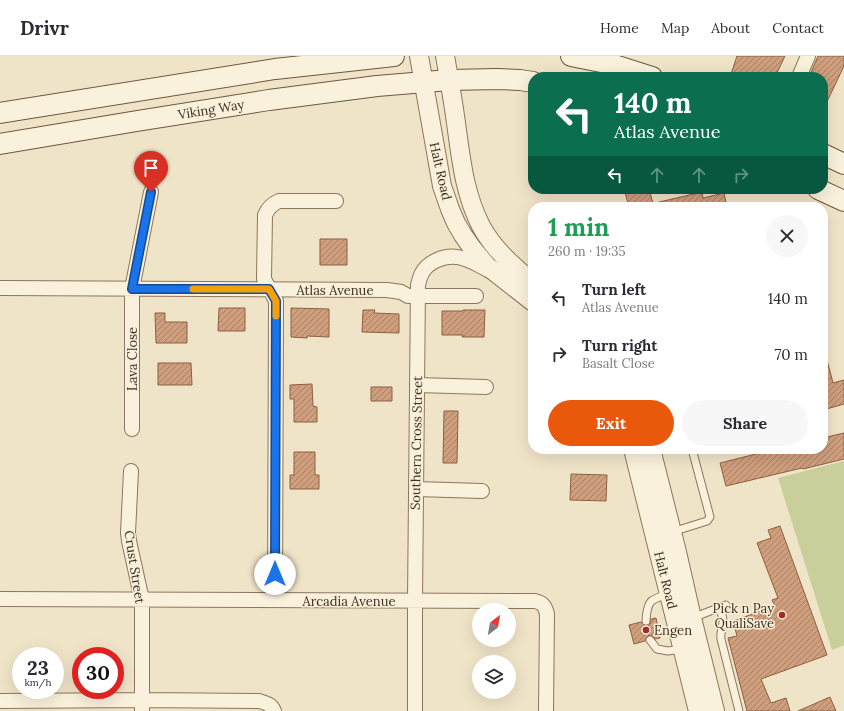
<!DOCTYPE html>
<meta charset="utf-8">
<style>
body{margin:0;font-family:Lora,serif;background:#f7f7f7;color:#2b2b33;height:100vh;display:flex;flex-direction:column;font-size:15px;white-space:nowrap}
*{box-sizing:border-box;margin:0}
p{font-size:13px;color:#7c7c81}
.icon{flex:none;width:22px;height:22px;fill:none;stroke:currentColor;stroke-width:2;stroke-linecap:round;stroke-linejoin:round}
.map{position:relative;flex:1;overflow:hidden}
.sheet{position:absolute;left:528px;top:146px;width:300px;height:252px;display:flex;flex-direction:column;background:#fff;border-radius:16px;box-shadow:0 4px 16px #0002}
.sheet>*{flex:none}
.top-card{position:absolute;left:528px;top:16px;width:300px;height:122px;border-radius:16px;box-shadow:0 4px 16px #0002;background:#0b6e4f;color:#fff;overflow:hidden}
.needle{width:26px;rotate:31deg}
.controls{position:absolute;left:472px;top:547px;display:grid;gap:8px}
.controls a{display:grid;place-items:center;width:44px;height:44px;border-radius:50%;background:#fff;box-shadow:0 4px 16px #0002;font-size:20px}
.speed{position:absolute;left:12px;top:591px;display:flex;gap:8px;font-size:20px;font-weight:700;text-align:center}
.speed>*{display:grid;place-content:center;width:52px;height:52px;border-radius:50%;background:#fff;box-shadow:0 4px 16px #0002;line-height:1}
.speed small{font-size:10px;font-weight:400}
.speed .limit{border:6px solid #d22;background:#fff;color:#111}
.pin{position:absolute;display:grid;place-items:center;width:34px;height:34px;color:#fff;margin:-41px -17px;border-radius:50% 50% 50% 0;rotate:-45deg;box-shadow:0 0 4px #0007}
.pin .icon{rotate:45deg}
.me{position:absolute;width:44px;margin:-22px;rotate:0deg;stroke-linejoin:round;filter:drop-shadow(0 0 3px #0008)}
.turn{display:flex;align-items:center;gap:14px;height:84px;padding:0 20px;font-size:18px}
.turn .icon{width:52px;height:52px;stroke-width:2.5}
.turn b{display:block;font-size:28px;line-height:34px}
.lanes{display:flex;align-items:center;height:38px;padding:0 20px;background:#0003;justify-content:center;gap:20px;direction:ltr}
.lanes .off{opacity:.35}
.round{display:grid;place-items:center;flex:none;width:42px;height:42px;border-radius:21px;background:#f7f7f7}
.overview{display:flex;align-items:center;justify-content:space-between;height:68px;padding:0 20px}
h1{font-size:24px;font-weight:700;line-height:30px;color:#1e9e55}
.action{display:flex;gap:8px;margin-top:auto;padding:8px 20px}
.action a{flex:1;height:46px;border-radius:24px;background:#ea580c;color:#fff;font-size:16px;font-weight:700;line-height:46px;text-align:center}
.action a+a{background:#f7f7f7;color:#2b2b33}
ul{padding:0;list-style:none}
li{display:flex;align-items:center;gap:12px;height:56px;padding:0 20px}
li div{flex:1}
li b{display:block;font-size:15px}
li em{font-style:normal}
header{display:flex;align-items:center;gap:24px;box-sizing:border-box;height:56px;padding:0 20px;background:#fff;border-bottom:1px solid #e1e1e2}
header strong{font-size:19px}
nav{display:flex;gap:22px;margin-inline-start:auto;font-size:14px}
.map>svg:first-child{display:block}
.garden{fill:#c9cf9b}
.building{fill:url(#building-hatch);stroke:#8d5f41}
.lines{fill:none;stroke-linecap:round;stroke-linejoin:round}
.service-casing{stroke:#8d765c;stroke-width:9}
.minor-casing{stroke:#8d765c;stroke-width:16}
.tertiary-casing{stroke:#8d765c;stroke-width:20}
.secondary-casing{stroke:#6f573f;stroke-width:22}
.service{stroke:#faf1dc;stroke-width:7}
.minor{stroke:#faf1dc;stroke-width:14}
.tertiary{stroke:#faf1dc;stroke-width:18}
.secondary{stroke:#faf1dc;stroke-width:20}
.route-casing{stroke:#114b97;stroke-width:10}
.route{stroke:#1a73e8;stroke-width:7}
.slow{stroke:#f59e0b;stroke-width:7}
.poi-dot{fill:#9e2a2b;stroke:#f7eed8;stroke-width:1.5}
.labels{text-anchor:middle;stroke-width:3;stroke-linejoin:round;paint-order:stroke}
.street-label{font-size:13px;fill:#3d2e20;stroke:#f7eed8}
.poi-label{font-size:13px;fill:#3d2e20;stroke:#f7eed8;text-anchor:end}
</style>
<header>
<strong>Drivr</strong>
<nav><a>Home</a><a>Map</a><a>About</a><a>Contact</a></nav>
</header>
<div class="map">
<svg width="844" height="655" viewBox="0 0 844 655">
<defs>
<pattern id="building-hatch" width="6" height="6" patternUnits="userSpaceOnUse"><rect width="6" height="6" fill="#cf9f7d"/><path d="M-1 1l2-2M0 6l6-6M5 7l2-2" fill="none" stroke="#a98266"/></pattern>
</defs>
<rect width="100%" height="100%" fill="#f0e4c8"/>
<path class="garden" d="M844 405V589L832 594 778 422Z"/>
<path class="building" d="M737 0H785L775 21H730Z
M818 0H844V10L823 54V21H809Z
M624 133H649L654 151H629Z
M702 136 703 142 724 137 727 151H655V147Z
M320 183H347V209H320Z
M219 252H245V275H218Z
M291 252 329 253V281L307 280V282L291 281Z
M363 254H375L374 257 399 258V277L362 276Z
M463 254H485L484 281H462L463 279H442V255H463Z
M155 257H165V266H187V287H156Z
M823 304H827L833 327 844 324V348L823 354Z
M158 307H191L192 329H158Z
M312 328 313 350 317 351V366H294V343H290V329Z
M371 331H392V345H371Z
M444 355H458L457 407H443Z
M844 377V403L803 413 802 412 726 430 720 407 776 393H823V382Z
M294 396H315V419H319V433H290V419H294Z
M571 418 607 419 606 445 570 444Z
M780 470 827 599 761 623 771 647 786 642 790 655H747L728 582 737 580 733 565 775 550 772 544 778 542 757 487 771 482 768 474Z
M656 562 660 582 655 583 652 580 649 579 646 582 645 585 634 588 629 569 641 566 644 569 648 570 650 567 651 563Z
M830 641 836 655H798Z"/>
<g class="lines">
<defs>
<path id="service" d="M672 476 707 465 710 461 692 393
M719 552C721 556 723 560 723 565 723 571 720 576 721 583L739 655
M692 562 726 549
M646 565C647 545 650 543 669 538
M650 584 657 593 668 595 682 593"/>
<path id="minor" d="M799 21 808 0
M0 232 387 234 401 236 408 240H476
M417 329 486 331
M132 373V233L151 136
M131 415 128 477 129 485 142 544V655
M416 433 482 435
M0 543 535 545C543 547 545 550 547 558L546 655
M275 544 276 245 264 223 265 159C268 152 272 148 279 145H336
M0 645 142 644 259 645C266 647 271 648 274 655
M415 655V545L418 229C419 225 420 221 422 217 428 206 444 199 457 201 468 202 478 209 488 214"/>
<path id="tertiary" d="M419 0 442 130 450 153 456 167 463 179 472 192 487 210 533 246
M445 0C449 22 453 44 456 67 461 102 464 137 481 170 493 192 513 211 533 226
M633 393 698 655
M651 393 677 496 692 562 715 655"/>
<path id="secondary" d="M571 0 611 8 652 21
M0 57 275 13 394 0
M0 88 137 65 269 44 377 30 449 24 497 23 520 24 533 26
M823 98 844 108
M818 133 844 145"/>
</defs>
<use href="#service" class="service-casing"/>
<use href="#minor" class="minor-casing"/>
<use href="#tertiary" class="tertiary-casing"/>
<use href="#secondary" class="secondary-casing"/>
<use href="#service" class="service"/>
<use href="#minor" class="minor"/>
<use href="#tertiary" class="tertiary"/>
<use href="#secondary" class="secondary"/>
</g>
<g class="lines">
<defs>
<path id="route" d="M151 136 132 233H269L276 245 275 518"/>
</defs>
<use href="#route" class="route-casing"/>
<use href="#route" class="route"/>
<path class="slow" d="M193 233H269L276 245V260"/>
</g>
<g class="poi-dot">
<circle cx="782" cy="559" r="4"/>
<circle cx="646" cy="574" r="4"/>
</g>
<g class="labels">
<g class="street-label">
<text transform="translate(211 53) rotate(-9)" y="5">Viking Way</text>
<text transform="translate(441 115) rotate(77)" y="5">Halt Road</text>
<text x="335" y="239">Atlas Avenue</text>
<text transform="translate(132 303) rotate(-90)" y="5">Lava Close</text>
<text transform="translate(416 387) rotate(-89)" y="5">Southern Cross Street</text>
<text transform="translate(135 511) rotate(81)" y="5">Crust Street</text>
<text transform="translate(666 524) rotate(76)" y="5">Halt Road</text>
<text x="349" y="550">Arcadia Avenue</text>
</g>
<g class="poi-label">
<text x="774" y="557">Pick n Pay<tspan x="774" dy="15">QualiSave</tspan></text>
<text x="654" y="579" text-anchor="start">Engen</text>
</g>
</g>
</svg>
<div class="controls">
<a><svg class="needle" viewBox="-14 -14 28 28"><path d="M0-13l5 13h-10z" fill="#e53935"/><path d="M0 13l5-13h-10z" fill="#7c7c81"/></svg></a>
<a><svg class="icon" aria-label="layers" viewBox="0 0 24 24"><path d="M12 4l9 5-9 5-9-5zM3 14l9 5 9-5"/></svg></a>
</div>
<div class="speed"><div>23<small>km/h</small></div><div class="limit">30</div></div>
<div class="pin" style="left:151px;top:136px;background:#d93025"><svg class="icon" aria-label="arrive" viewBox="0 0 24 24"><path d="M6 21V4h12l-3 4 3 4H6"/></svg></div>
<svg class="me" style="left:275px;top:518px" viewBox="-20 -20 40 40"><circle r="19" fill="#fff"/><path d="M0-13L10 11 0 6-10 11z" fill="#1a73e8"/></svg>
<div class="top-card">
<div class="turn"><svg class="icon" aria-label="left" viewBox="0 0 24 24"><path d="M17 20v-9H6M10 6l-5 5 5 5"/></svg><div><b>140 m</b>Atlas Avenue</div></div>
<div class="lanes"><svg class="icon" aria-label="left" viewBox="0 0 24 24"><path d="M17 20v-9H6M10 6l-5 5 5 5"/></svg><svg class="icon off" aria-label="ahead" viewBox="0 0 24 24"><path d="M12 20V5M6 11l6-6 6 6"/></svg><svg class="icon off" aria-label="ahead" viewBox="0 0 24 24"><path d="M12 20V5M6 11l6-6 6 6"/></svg><svg class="icon off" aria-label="right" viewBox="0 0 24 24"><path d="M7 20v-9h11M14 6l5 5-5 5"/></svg></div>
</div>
<section class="sheet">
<div class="overview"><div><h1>1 min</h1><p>260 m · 19:35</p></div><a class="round"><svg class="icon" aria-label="close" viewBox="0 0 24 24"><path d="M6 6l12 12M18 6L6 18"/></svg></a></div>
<ul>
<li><svg class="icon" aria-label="left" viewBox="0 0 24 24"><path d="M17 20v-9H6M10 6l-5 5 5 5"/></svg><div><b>Turn left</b><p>Atlas Avenue</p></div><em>140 m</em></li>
<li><svg class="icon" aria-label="right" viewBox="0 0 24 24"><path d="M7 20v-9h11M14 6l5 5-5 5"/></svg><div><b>Turn right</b><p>Basalt Close</p></div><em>70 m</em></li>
</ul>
<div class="action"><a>Exit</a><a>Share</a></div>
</section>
</div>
